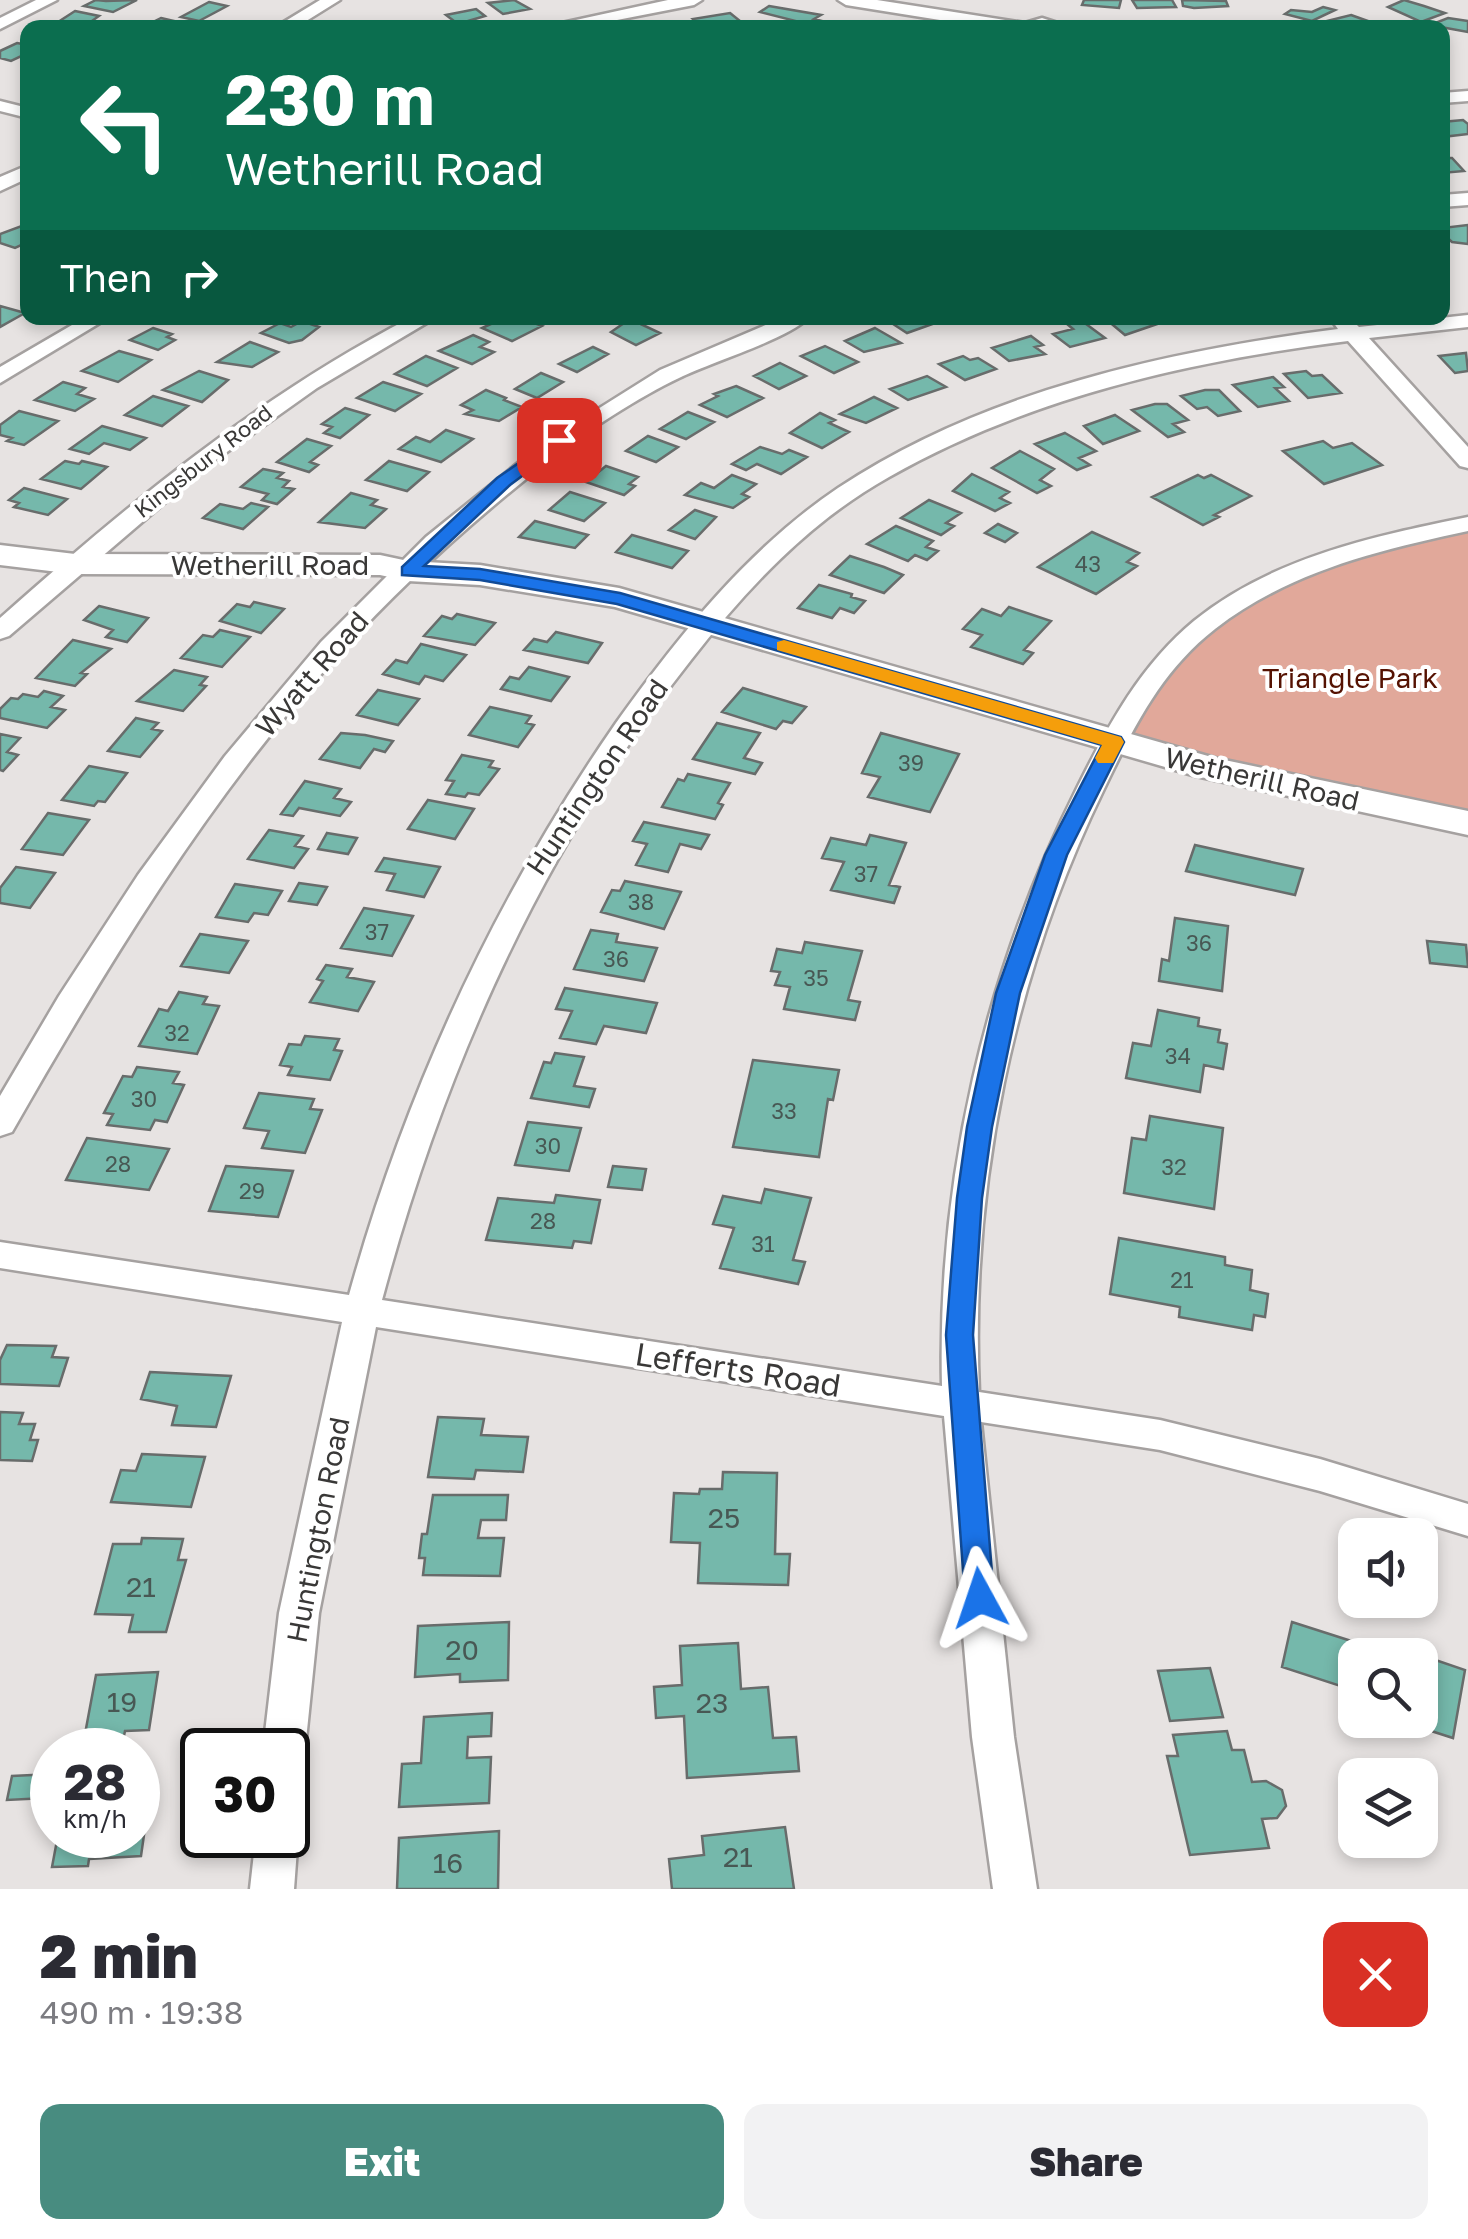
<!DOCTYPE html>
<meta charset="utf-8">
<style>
body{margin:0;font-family:"Golos Text",sans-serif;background:#f2f2f3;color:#2b2b33;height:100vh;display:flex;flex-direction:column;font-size:38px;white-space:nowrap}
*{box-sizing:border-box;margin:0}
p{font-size:32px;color:#7c7c81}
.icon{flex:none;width:55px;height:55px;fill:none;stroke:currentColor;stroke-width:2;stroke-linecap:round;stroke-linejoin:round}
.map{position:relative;height:1889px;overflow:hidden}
.details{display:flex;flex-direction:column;background:#fff;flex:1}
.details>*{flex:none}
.guide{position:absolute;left:20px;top:20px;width:1430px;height:305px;border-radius:20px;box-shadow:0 5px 15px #0003;background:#0b6e4f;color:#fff;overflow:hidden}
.buttons{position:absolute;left:1338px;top:1518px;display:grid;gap:20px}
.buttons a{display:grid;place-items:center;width:100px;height:100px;border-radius:20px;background:#fff;box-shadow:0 5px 15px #0003;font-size:50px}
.speed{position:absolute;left:30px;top:1728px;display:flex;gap:20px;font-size:50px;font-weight:700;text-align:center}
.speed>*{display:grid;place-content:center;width:130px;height:130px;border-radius:50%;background:#fff;box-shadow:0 5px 15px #0003;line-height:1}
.speed small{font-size:25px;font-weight:400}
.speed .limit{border:5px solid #111;border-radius:15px;background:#fff;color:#111}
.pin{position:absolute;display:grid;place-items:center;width:85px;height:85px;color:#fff;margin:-42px;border-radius:20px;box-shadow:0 5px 15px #0006}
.me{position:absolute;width:110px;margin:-55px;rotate:355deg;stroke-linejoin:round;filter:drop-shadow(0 0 8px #0008)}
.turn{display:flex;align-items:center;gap:35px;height:210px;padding:0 40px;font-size:45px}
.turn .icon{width:130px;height:130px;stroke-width:2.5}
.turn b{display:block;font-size:70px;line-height:85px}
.then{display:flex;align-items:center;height:95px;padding:0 40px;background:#0003;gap:20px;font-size:38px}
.round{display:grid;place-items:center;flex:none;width:105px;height:105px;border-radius:20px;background:#f2f2f3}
.head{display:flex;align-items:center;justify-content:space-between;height:170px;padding:0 40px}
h1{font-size:60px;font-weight:800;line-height:75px}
.action{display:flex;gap:20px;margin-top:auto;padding:20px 40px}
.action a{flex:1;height:115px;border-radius:20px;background:#488c80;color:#fff;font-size:40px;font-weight:800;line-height:115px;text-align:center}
.action a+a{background:#f2f2f3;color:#2b2b33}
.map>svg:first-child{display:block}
.green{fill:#e1a89a}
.building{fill:#75b8ab;stroke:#686c6b;stroke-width:2.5}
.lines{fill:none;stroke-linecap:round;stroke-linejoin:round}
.minor-casing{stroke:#a5a1a0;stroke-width:5}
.tertiary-casing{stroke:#a5a1a0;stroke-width:5}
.minor{fill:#fff;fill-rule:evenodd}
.tertiary{fill:#fff;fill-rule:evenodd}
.route{fill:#1a73e8;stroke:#114b97;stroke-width:2.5}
.slow{fill:#f59e0b}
.labels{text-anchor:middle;stroke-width:8;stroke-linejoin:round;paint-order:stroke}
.far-street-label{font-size:22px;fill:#393837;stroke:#fff}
.number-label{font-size:22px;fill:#485854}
.street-label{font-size:28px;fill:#393837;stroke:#fff}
.park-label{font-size:28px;fill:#551202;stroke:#fff}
.near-number-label{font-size:28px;fill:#485854}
.near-street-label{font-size:32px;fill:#393837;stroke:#fff}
</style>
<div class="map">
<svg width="1468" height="1889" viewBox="0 0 1468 1889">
<rect width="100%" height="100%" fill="#e7e3e2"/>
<path class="green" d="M1468 524V823L1114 742 1175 651 1263 587Z"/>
<path class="building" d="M96 0 106 1 137 0 113 12 84 6Z
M514 0 530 9 503 14 488 3Z
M1084 0H1121L1119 8 1082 5Z
M1132 0H1172L1176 7 1137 8Z
M1182 0 1226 1 1228 6 1194 8 1183 6Z
M1404 0 1424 6 1445 13 1421 22 1388 7Z
M209 2 227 6 199 21 181 17Z
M769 6 821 15 814 19 822 21 815 26 760 12Z
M1323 7 1335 10 1312 21 1285 14 1291 10 1312 12Z
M476 9 485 16 458 24 446 15Z
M75 11 99 16 82 28 55 24Z
M730 13 740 21 700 25 693 19Z
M1351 15 1379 25 1339 28 1323 22Z
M161 18 191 25 141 28Z
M1448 18 1468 21V32L1430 25Z
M17 43 28 45V53L11 61 0 58V51Z
M1463 120 1468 124V134L1442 137V122Z
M1442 158H1452L1464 171 1442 173Z
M27 224 28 242 15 248 0 243V234Z
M1468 225V244L1452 242 1442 233V228Z
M0 306 25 313 0 327Z
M504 318H522L542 326 512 341 482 328Z
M903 318H930L938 322 907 333 890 322Z
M1120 318H1153L1160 323 1125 335 1107 320Z
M630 319 660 333 636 345 611 332Z
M302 321 319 327 302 340 289 343 261 333 280 323 291 327Z
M1082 321 1105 338 1070 347 1053 334 1073 329 1067 324Z
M153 328 172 334 167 337 175 340 158 350 130 340Z
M875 328 901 343 864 352 845 341Z
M473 335 489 342 480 347 494 352 472 364 439 351Z
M1031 336 1043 345 1035 347 1045 354 1009 361 992 348Z
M250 342 278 352 252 367 217 362Z
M825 346 858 362 834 373 801 356Z
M593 347 608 354 577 372 559 364Z
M119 351 151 360 118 382 82 371Z
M1466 353 1468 371 1455 373 1439 356Z
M426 356 457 368 427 386 395 374Z
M963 356 970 360 978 358 996 369 965 380 939 364Z
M780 363 806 376 779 389 754 376Z
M199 371 228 380 202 402 163 390Z
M1306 371 1312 376 1322 375 1341 393 1308 398 1284 374Z
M541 373 563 382 537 398 515 389Z
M927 376 946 387 908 400 890 389Z
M1273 377 1284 387 1275 388 1289 401 1258 407 1233 385Z
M63 382 85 388 77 394 94 399 75 411 35 400Z
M383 382 421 394 395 411 357 398Z
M736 386 763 398 727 417 700 405 718 396 714 394Z
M486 390 506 398 504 400 522 407 499 421 465 414 473 410 461 405Z
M1205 390H1219L1240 411 1218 416 1207 407 1197 409 1181 396Z
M153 396 188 406 162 426 125 415Z
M874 397 897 408 866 423 840 414Z
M1155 404H1167L1188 420 1173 424 1184 432 1168 437 1132 410Z
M345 408 369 415 340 438 324 433 332 427 322 424Z
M19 411 58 421 24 445 7 441 12 438 0 435V425Z
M688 412 714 422 686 439 660 429Z
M820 413 835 420 829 423 849 432 822 448 790 433Z
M1115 415 1139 431 1103 444 1084 426Z
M102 426 146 438 130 450 104 443 89 454 70 449Z
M446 430 473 439 441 462 399 449 416 437 430 442Z
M1065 433 1096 451 1079 458 1090 465 1077 470 1035 444Z
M648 436 678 447 656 462 626 451Z
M307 439 331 446 310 462 318 465 309 472 277 462Z
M1323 441 1333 448 1352 443 1382 465 1324 484 1283 451Z
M760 447 782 454 789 450 807 457 781 474 757 464 746 470 732 464Z
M1020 451 1054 469 1040 480 1051 486 1037 493 992 468Z
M65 461 79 464 82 461 107 467 81 489 41 479Z
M389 461 429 472 407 491 366 480Z
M606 466 638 477 629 484 635 486 624 495 586 482Z
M263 469 283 473 277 478 289 481 283 487 294 489 277 504 262 500 268 494 241 487Z
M972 474 1009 492 1000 498 1010 503 995 511 953 491Z
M732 475 756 484 742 494 749 497 733 508 685 495 701 483 714 488Z
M1198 475 1204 478 1211 475 1251 496 1214 515 1219 517 1203 525 1152 497Z
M24 488 67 499 48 515 14 507 19 503 9 500Z
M570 492 605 503 584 521 549 510Z
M351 493 377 500 371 505 386 509 365 528 319 522Z
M929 500 961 513 946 523 954 526 941 535 901 518Z
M251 503 268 507 243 529 203 518 220 504 243 509Z
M695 510 716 517 695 539 669 530Z
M535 521 588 535 575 548 519 537Z
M998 524 1017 533 1005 542 985 533Z
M896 526 933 541 926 547 938 551 927 560 915 555 908 561 867 544Z
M1092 532 1139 553 1127 562 1137 566 1096 594 1038 567Z
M632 535 688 551 672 568 616 552Z
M850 556 884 567 903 575 884 593 830 575Z
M819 585 852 594 851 597 865 601 854 613 840 608 832 618 798 608Z
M254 602 284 609 261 633 220 621 237 604 250 607Z
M99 606 148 618 127 642 106 637 113 630 84 620Z
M1009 607 1051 621 1024 650 1033 653 1023 664 971 647 982 635 963 629 982 609 1001 616Z
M457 614 495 623 475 645 424 636 442 616 452 619Z
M220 630 250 637 222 667 181 658 203 635 213 637Z
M556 632 602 643 588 663 524 650 534 639 547 642Z
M73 640 111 649 81 673 87 674 75 686 36 678Z
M421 644 466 655 443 681 425 676 419 684 383 674 396 660 407 663Z
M529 667 569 677 551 701 501 689 510 677 519 679Z
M174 670 207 677 200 685 206 686 183 711 137 701Z
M743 688 806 707 792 723 783 721 776 729 722 712Z
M378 690 419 699 398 725 357 715Z
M44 691 63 696 51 707 65 710 47 728 0 718V709L11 698 18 699 23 694 38 697Z
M490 707 531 716 526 723 534 725 518 747 469 735Z
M136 718 158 723 152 729 162 731 140 757 108 751Z
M717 723 760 733 744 758 762 763 755 774 693 759Z
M341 733 365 735 393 741 385 752 374 749 360 768 320 759Z
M881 733 959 754 930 812 868 797 880 777 862 773Z
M0 734 20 738 7 752 18 755 3 771 0 770Z
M462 755 493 761 489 767 499 769 479 795 468 793 465 797 446 794 454 781 446 780Z
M89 766 127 773 105 802 98 801 94 806 62 800Z
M688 774 730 783 718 803 723 805 715 819 662 807 678 779 684 781Z
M305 781 341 789 334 798 351 802 340 816 299 808 293 816 281 814Z
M428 800 474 809 455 839 408 829Z
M48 813 89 820 63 855 22 849Z
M644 822 709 835 701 849 680 844 668 872 636 865 647 844 633 841Z
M269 830 303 836 295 846 308 849 294 868 248 859Z
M327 833 357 838 348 854 318 849Z
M870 835 906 843 889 885 900 887 894 903 831 890 844 862 822 858 831 838 866 845Z
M1195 845 1303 869 1295 895 1186 871Z
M384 858 440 867 424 897 387 890 395 874 376 871Z
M16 867 55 873 30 908 0 903V888Z
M625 881 681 892 664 929 601 912 612 890 620 891Z
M299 883 327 887 317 905 289 901Z
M235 884 282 891 268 915 254 913 248 922 216 917Z
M364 908 413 916 392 956 341 948Z
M1175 918 1228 926 1222 991 1159 981 1162 959 1169 961Z
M591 930 618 934 616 942 657 948 644 981 574 969Z
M200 934 248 941 229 973 181 966Z
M1427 941 1466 945 1468 967 1430 963Z
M805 942 862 951 848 1000 860 1002 855 1020 784 1009 790 987 775 985 780 972 771 971 777 949 802 953Z
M326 965 352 969 347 977 374 982 358 1011 310 1002 323 981 317 979Z
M565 988 657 1003 646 1033 604 1026 596 1044 560 1038 572 1011 556 1009Z
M179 992 207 997 203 1004 219 1006 197 1054 139 1046 159 1009 168 1011Z
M1158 1010 1199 1018 1198 1026 1220 1030 1218 1042 1227 1044 1223 1069 1204 1065 1200 1092 1126 1078 1133 1043 1151 1046Z
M305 1036 339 1039 334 1050 342 1051 330 1080 288 1075 292 1067 280 1065 289 1044 301 1045Z
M555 1053 584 1057 574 1086 595 1089 589 1107 531 1098 544 1062 551 1063Z
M753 1060 839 1070 833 1100 828 1099 819 1157 733 1147Z
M137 1067 179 1072 173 1083 184 1085 167 1122 155 1120 150 1130 107 1125 113 1114 104 1113 123 1076 132 1077Z
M259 1093 314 1099 310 1109 322 1110 305 1153 262 1148 269 1131 244 1128Z
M1150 1116 1223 1128 1214 1209 1124 1193 1132 1138 1146 1140Z
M528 1122 581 1128 569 1171 515 1165Z
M87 1138 169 1149 149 1190 66 1180Z
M226 1166 293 1171 278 1217 209 1211Z
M613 1166 646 1169 642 1190 608 1187Z
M765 1189 811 1198 793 1260 805 1262 798 1284 720 1268 734 1228 713 1224 723 1196 761 1203Z
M556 1195 600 1200 591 1243 574 1241 572 1248 486 1240 498 1198 554 1203Z
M1119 1238 1225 1257V1265L1252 1270 1250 1290 1268 1294 1265 1317 1254 1315 1252 1330 1179 1317 1180 1307 1110 1294Z
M7 1345 56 1346 52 1357 68 1358 59 1386 0 1384V1360Z
M150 1372 231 1376 216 1427 172 1425 177 1406 141 1399Z
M0 1412 23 1413 19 1424H35L30 1440H38L32 1461 0 1460Z
M438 1417 484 1419 481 1435 528 1437 523 1472 476 1470 474 1479 428 1477Z
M142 1454 205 1457 191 1507 111 1502 121 1470 136 1471Z
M723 1472 777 1473 775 1554H790L788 1585 698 1583 700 1543 671 1542 674 1493 699 1494 700 1489H722Z
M433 1495H508L506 1520H481L478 1538H504L500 1576 423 1575 425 1558H419L422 1534H427Z
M142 1538 183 1539 178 1560H186L166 1632H129L133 1615 95 1614 113 1544H141Z
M509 1622 508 1680 460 1682V1674L415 1677 418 1626Z
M1292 1622 1395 1655H1355V1707L1342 1702 1344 1687 1282 1667Z
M738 1643 741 1689 768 1687 773 1738 796 1737 799 1771 687 1778 684 1716 656 1718 654 1687 682 1685 680 1646Z
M1412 1652 1465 1670 1453 1738 1400 1721 1420 1720V1655Z
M1210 1668 1223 1717 1170 1721 1158 1671Z
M158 1672 149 1730 125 1731 121 1750H82L96 1675Z
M492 1713 491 1736 468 1737 467 1758 491 1757 489 1803 399 1807 402 1764 421 1763 424 1717Z
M1227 1731 1232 1750H1244L1252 1782 1266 1781 1282 1790 1286 1806 1277 1818 1262 1819 1269 1848 1190 1855 1167 1756H1178L1173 1735Z
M52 1774 46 1798 7 1800 12 1776Z
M151 1786 141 1856 89 1859 88 1866 52 1867 58 1835H138V1787Z
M785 1827 794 1889H672L669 1859 704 1855 702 1836Z
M499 1831 498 1889H397L399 1838Z"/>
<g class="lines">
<defs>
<path id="minor" d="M36 0H57L0 29V18Z
M320 0H340L295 28H274Z
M668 0H702L694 5 576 28H539Z
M838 0H877L1025 23 1042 18 1073 28H990L846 5Z
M1209 23H1250L1258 28H1201Z
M1468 91V101L1442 103V93Z
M0 101 28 108V118L0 111Z
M28 165V178L0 191V177Z
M1468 193V205L1442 207V195Z
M1468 315V327L1369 338 1468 447V468L1460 466 1348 341C1189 361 1030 397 889 477 810 521 746 589 691 660 542 848 444 1069 382 1300L942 1386C937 1179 985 971 1078 786 1109 724 1140 666 1194 621 1271 558 1374 536 1468 517V531C1379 550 1288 572 1215 629 1161 671 1133 728 1104 789 1013 976 970 1184 979 1392L1160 1420 1320 1459 1468 1504V1536L1320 1491 1160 1450 981 1422 1014 1737 1037 1889H993L972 1737 944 1416 376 1327 319 1613 305 1750 299 1764 288 1768V1750H263L279 1613 342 1322 0 1268V1242L349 1295C406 1090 494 899 616 723 678 636 749 548 838 488 984 391 1167 351 1338 329L1333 322 1336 318H1350L1359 327Z
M84 318H108L0 383V367Z
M410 318H435L317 388 210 464 9 636 0 639V618C128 504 258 397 410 318Z
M782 318H808C788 339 709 363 679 378 641 396 584 432 551 459 476 518 404 582 340 653 209 797 108 964 12 1132L0 1136V1096L59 996 138 875 225 756 321 642 426 537 539 446 660 370Z
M288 1819 298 1835 294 1889H250L256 1835H288Z"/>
<path id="tertiary" d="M0 545 75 554 380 555 408 561 480 565 619 588 1215 758 1468 811V835L1196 776 615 607 480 585 408 581 380 575 75 574 0 565Z"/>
</defs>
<use href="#minor" class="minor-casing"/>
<use href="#tertiary" class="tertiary-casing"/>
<use href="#minor" class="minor"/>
<use href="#tertiary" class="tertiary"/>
</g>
<path class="route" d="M559 435 568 440 565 444 510 485 424 566 480 569 620 593 1121 737 1124 742 1067 855 1020 993 992 1127 982 1198 973 1335 994 1598 990 1608 980 1612 969 1608 965 1598 946 1335 957 1198 967 1127 996 993 1045 855 1102 745 617 604 480 580 402 575V567L497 478Z"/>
<path class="slow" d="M784 640 1121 737 1124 742 1113 763H1098L1095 758 1102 745 777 650V642Z"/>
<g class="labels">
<g class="far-street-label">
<text transform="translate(203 461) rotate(-38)" y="8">Kingsbury Road</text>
</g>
<g class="number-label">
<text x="1088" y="572">43</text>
<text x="911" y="771">39</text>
<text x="866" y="882">37</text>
<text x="641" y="910">38</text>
<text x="377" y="940">37</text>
<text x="1199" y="951">36</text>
<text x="616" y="967">36</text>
<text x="816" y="986">35</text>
<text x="177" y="1041">32</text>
<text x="1178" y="1064">34</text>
<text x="144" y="1107">30</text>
<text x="784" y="1119">33</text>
<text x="548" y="1154">30</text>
<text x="118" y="1172">28</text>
<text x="1174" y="1175">32</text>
<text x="252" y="1199">29</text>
<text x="543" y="1229">28</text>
<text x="763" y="1252">31</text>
<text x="1182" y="1288">21</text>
</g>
<g class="street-label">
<text x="270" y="575">Wetherill Road</text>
<text transform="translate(312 674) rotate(-49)" y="10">Wyatt Road</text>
<text transform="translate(597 777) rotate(-56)" y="10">Huntington Road</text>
<text transform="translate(1262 779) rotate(13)" y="10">Wetherill Road</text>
<text transform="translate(318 1530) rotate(-79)" y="10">Huntington Road</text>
</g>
<g class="park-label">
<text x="1350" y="688">Triangle Park</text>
</g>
<g class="near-number-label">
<text x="724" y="1528">25</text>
<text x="141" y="1597">21</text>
<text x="462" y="1660">20</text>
<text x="122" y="1712">19</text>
<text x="712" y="1713">23</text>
<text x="738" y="1867">21</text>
<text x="448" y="1873">16</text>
</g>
<g class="near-street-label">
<text transform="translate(738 1370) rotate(9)" y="11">Lefferts Road</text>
</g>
</g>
</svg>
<div class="buttons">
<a><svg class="icon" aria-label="sound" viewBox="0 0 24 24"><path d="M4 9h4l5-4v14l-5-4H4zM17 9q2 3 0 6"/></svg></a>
<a><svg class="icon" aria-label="search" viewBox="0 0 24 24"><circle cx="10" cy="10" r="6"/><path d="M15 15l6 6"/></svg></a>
<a><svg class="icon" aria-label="layers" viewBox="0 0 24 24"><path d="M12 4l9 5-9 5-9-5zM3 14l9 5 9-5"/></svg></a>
</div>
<div class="speed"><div>28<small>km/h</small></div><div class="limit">30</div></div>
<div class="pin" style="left:559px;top:440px;background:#d93025"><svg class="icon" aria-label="arrive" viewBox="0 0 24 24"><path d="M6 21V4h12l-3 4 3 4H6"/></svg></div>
<svg class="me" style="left:980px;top:1598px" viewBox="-20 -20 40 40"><path d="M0-17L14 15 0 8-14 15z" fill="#1a73e8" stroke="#fff" stroke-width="4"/></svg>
<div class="guide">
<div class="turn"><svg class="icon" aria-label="left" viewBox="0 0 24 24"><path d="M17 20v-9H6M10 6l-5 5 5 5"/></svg><div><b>230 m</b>Wetherill Road</div></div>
<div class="then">Then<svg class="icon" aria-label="right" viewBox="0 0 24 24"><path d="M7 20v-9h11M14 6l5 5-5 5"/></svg></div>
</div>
</div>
<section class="details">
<div class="head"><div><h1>2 min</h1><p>490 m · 19:38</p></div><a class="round" style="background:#d93025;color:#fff"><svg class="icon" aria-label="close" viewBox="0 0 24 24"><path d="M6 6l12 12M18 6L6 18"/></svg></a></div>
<div class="action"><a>Exit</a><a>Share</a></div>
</section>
